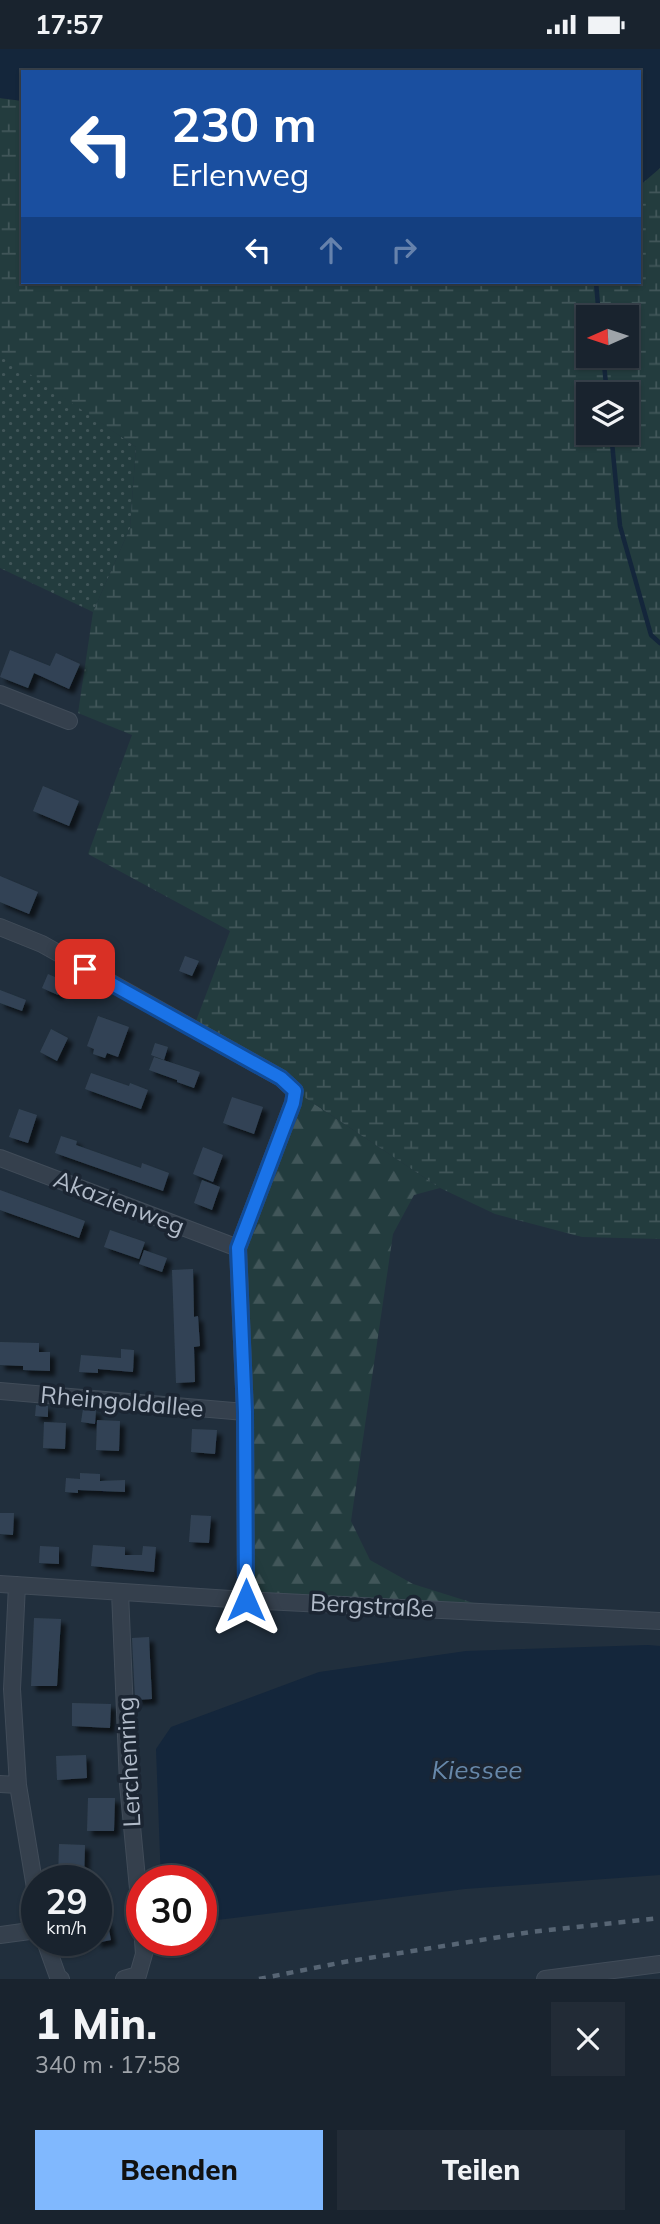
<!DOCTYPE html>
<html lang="de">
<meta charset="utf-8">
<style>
body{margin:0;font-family:Mulish,sans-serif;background:#222b36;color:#f1f3f6;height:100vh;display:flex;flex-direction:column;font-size:26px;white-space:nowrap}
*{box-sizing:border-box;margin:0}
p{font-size:23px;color:#9fa4aa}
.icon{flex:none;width:38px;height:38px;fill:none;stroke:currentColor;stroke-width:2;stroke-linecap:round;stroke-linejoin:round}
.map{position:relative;height:1930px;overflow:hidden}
.side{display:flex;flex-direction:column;background:#19232e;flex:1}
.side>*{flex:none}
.banner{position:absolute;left:21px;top:21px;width:620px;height:214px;border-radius:0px;box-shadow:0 2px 5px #0004,0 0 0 2px #37404a;background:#1a4fa0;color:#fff;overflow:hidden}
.needle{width:46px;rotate:267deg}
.controls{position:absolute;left:576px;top:256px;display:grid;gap:14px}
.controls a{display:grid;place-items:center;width:63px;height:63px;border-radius:0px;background:#19232e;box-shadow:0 2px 5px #0004,0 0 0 2px #37404a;font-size:35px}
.speed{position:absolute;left:21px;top:1816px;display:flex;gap:14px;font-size:35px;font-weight:700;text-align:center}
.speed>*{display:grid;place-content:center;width:91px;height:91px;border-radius:50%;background:#19232e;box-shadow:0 2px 5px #0004,0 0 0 2px #37404a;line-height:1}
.speed small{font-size:18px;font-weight:400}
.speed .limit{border:10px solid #d22;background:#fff;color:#111}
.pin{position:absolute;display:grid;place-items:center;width:60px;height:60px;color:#fff;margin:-30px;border-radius:14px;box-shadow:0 4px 10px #0006}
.me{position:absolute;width:77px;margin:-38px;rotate:0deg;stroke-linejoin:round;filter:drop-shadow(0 0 5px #0008)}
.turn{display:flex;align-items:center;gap:24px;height:147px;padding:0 35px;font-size:32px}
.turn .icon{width:91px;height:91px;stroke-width:2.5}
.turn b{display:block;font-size:49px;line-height:60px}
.lanes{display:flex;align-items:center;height:66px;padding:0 35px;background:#0003;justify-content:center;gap:35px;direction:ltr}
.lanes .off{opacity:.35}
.round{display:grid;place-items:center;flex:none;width:74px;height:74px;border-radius:0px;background:#222b36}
.summary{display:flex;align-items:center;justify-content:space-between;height:119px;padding:0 35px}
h1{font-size:42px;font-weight:800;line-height:52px}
.primary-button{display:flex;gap:14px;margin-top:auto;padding:14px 35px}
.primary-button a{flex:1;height:80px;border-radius:0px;background:#80b8fe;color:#111;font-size:28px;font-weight:800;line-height:80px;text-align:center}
.primary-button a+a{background:#222b36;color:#f1f3f6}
.status{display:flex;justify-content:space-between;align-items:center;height:49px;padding:0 35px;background:#19232e;direction:ltr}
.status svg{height:19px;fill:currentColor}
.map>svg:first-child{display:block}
.grass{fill:url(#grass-dots)}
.forest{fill:url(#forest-firs)}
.wetland{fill:url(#wetland-marsh);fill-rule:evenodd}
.water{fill:#14263b}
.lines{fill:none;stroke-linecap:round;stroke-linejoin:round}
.stream{stroke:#14263b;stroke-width:4.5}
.building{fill:#334354;filter:url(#shadow)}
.minor-casing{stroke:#414c59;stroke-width:18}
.minor{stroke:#35404d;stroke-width:16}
.rail{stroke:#576574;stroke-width:4.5;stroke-dasharray:7 7;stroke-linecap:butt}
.route-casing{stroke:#114b97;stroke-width:18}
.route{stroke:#1a73e8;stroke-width:12}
.labels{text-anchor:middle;stroke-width:7;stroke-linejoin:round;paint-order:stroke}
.street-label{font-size:24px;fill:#b1bbc9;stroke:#1b2532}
.water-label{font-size:26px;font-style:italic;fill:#6788aa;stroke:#1b2532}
</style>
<div class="status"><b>17:57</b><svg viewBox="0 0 49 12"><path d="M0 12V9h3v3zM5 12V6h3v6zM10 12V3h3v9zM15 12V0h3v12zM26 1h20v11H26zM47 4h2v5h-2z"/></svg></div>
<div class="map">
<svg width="660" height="1930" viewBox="0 0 660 1930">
<defs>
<pattern id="grass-dots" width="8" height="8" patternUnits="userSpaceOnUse" patternTransform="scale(1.75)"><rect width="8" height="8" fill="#233c3e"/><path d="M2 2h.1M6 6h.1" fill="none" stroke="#415659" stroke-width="1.8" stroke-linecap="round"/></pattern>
<pattern id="forest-firs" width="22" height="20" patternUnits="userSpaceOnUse" patternTransform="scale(1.75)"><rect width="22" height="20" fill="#233c3e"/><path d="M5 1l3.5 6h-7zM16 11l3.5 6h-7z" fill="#415659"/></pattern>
<pattern id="wetland-marsh" width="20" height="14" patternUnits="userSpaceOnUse" patternTransform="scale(1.75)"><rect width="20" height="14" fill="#233c3e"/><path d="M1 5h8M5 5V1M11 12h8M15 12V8" fill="none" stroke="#415659"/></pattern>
<filter id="shadow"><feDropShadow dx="5" dy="5" stdDeviation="2" flood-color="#0009"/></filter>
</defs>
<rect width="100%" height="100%" fill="#212f3d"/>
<path class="grass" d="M0 308 9 310 136 398 130 479 93 563 0 519Z"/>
<path class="forest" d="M295 1042 440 1139 414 1146 393 1185 351 1472 370 1511 413 1535 502 1563 246 1551 238 1199Z"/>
<path class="wetland" d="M0 49 23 52V233H639V137L660 119V1190L582 1188 495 1165 440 1139 295 1042 193 980 230 882 88 805 132 686 78 664 93 563 130 479 136 398 9 311 0 308ZM588 268H626V306H588ZM588 345H626V383H588Z"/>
<path class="water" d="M0 0H660V119L639 137V23H23V52L0 49Z
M648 1596 660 1597V1826L465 1840 201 1873V1832H161L156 1700 171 1678 319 1623 466 1602Z"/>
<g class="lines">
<path class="stream" d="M596 233 599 268
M603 306 607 345
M611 383 620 477 651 586 660 594"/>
</g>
<path class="building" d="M10 601 50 617 56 604 80 615 69 640 34 624 28 639 0 628Z
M43 737 79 752 69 777 33 762Z
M0 827 38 843 29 865 0 853Z
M185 907 199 912 192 927 179 922Z
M48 925 64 932 58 946 42 939Z
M0 941 26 951 22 962 0 954Z
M98 967 129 978 118 1008 107 1004 105 1009 93 1005 94 1000 87 997Z
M51 980 68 989 57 1012 40 1003Z
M155 994 168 998 164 1011 151 1006Z
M154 1008 200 1023 194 1039 177 1033V1031L149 1021Z
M91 1024 129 1037 130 1034 148 1041 141 1060 85 1040Z
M232 1048 263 1058 254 1085 223 1074Z
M19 1060 37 1066 28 1094 9 1088Z
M61 1087 77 1092 76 1096 141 1119 142 1114 169 1124 163 1142 55 1104Z
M203 1098 223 1106 213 1133 193 1125Z
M202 1131 220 1138 212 1161 194 1154Z
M0 1141 85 1172 79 1189 0 1161Z
M110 1181 145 1193 139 1210 104 1198Z
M144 1201 167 1209 162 1223 139 1215Z
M193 1220 194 1268 198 1267 200 1297 194 1298 195 1333 176 1334 172 1221Z
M0 1293 39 1294V1303H50V1322L23 1321V1317L0 1316Z
M121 1300 134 1301 133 1323 98 1320V1324L79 1323 81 1306 121 1309Z
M36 1356 48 1357V1368L35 1367Z
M83 1360 96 1361 95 1375 81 1373Z
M97 1371 120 1372 119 1402 96 1401Z
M44 1373 66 1374 65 1400 43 1399Z
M192 1380 217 1381 215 1405 191 1403Z
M80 1424 100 1425V1432L125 1431V1443L78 1441V1444L65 1443 66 1429 80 1430Z
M0 1464H14L13 1486 0 1485Z
M191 1466 211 1467 209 1494 189 1493Z
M93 1496 125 1498V1506H142L143 1497 156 1498 154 1523 91 1517Z
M40 1497 59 1498V1515L39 1514Z
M34 1569 61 1570 57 1637H31Z
M149 1588 152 1650 135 1651 132 1589Z
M72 1654 111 1655 110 1679 72 1677Z
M86 1706 87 1729 57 1731 56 1707Z
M88 1749H115L114 1782H87Z
M59 1795 85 1796 84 1831H58Z
M107 1871 111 1891 96 1894V1873Z"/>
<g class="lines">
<defs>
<path id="minor" d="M0 645 69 672
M0 878 42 895 281 1029 295 1042 293 1054 238 1199 245 1363 246 1551
M0 1109 238 1199
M0 1342 245 1363
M0 1535 246 1551 660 1572
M17 1536 12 1640 18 1736 37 1851
M120 1543 128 1735 142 1882
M0 1735 18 1736
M0 1886 37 1881
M45 1892 58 1928 61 1930
M124 1930 138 1926 144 1905 143 1892
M545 1930 660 1915"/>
</defs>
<use href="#minor" class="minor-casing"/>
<use href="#minor" class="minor"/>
<path class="rail" d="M259 1930 344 1913 531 1883 660 1869"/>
</g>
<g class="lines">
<defs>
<path id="route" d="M85 920 281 1029 295 1042 293 1054 238 1199 245 1363 246 1551"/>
</defs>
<use href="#route" class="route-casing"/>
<use href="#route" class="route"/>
</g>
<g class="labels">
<g class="street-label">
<text transform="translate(119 1154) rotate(21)" y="8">Akazienweg</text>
<text transform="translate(122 1353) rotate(5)" y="8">Rheingoldallee</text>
<text transform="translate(372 1557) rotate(3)" y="8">Bergstraße</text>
<text transform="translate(129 1713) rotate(-93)" y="8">Lerchenring</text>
</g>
<g class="water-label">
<text x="477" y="1730">Kiessee</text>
</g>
</g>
</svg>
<div class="controls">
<a><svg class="needle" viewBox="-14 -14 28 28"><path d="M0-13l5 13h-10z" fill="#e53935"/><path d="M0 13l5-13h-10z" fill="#9fa4aa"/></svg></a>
<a><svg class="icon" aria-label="layers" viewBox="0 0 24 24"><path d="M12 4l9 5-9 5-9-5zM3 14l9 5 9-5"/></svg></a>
</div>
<div class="speed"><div>29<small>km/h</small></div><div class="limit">30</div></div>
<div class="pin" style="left:85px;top:920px;background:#d93025"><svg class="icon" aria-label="arrive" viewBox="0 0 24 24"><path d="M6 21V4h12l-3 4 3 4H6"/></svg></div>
<svg class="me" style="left:246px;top:1551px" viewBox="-20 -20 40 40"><path d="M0-17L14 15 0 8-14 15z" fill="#1a73e8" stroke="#fff" stroke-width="4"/></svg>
<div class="banner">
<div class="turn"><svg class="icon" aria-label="left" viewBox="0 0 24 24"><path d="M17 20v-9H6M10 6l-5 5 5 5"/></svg><div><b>230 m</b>Erlenweg</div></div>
<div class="lanes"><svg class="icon" aria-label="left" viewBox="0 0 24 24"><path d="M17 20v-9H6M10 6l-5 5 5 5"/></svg><svg class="icon off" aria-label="ahead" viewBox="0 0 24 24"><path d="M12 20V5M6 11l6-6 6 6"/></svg><svg class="icon off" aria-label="right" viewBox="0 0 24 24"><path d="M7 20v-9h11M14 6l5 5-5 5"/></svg></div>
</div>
</div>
<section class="side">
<div class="summary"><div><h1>1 Min.</h1><p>340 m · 17:58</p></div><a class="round"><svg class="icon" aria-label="close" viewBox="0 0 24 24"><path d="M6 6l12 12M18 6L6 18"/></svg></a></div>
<div class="primary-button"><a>Beenden</a><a>Teilen</a></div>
</section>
